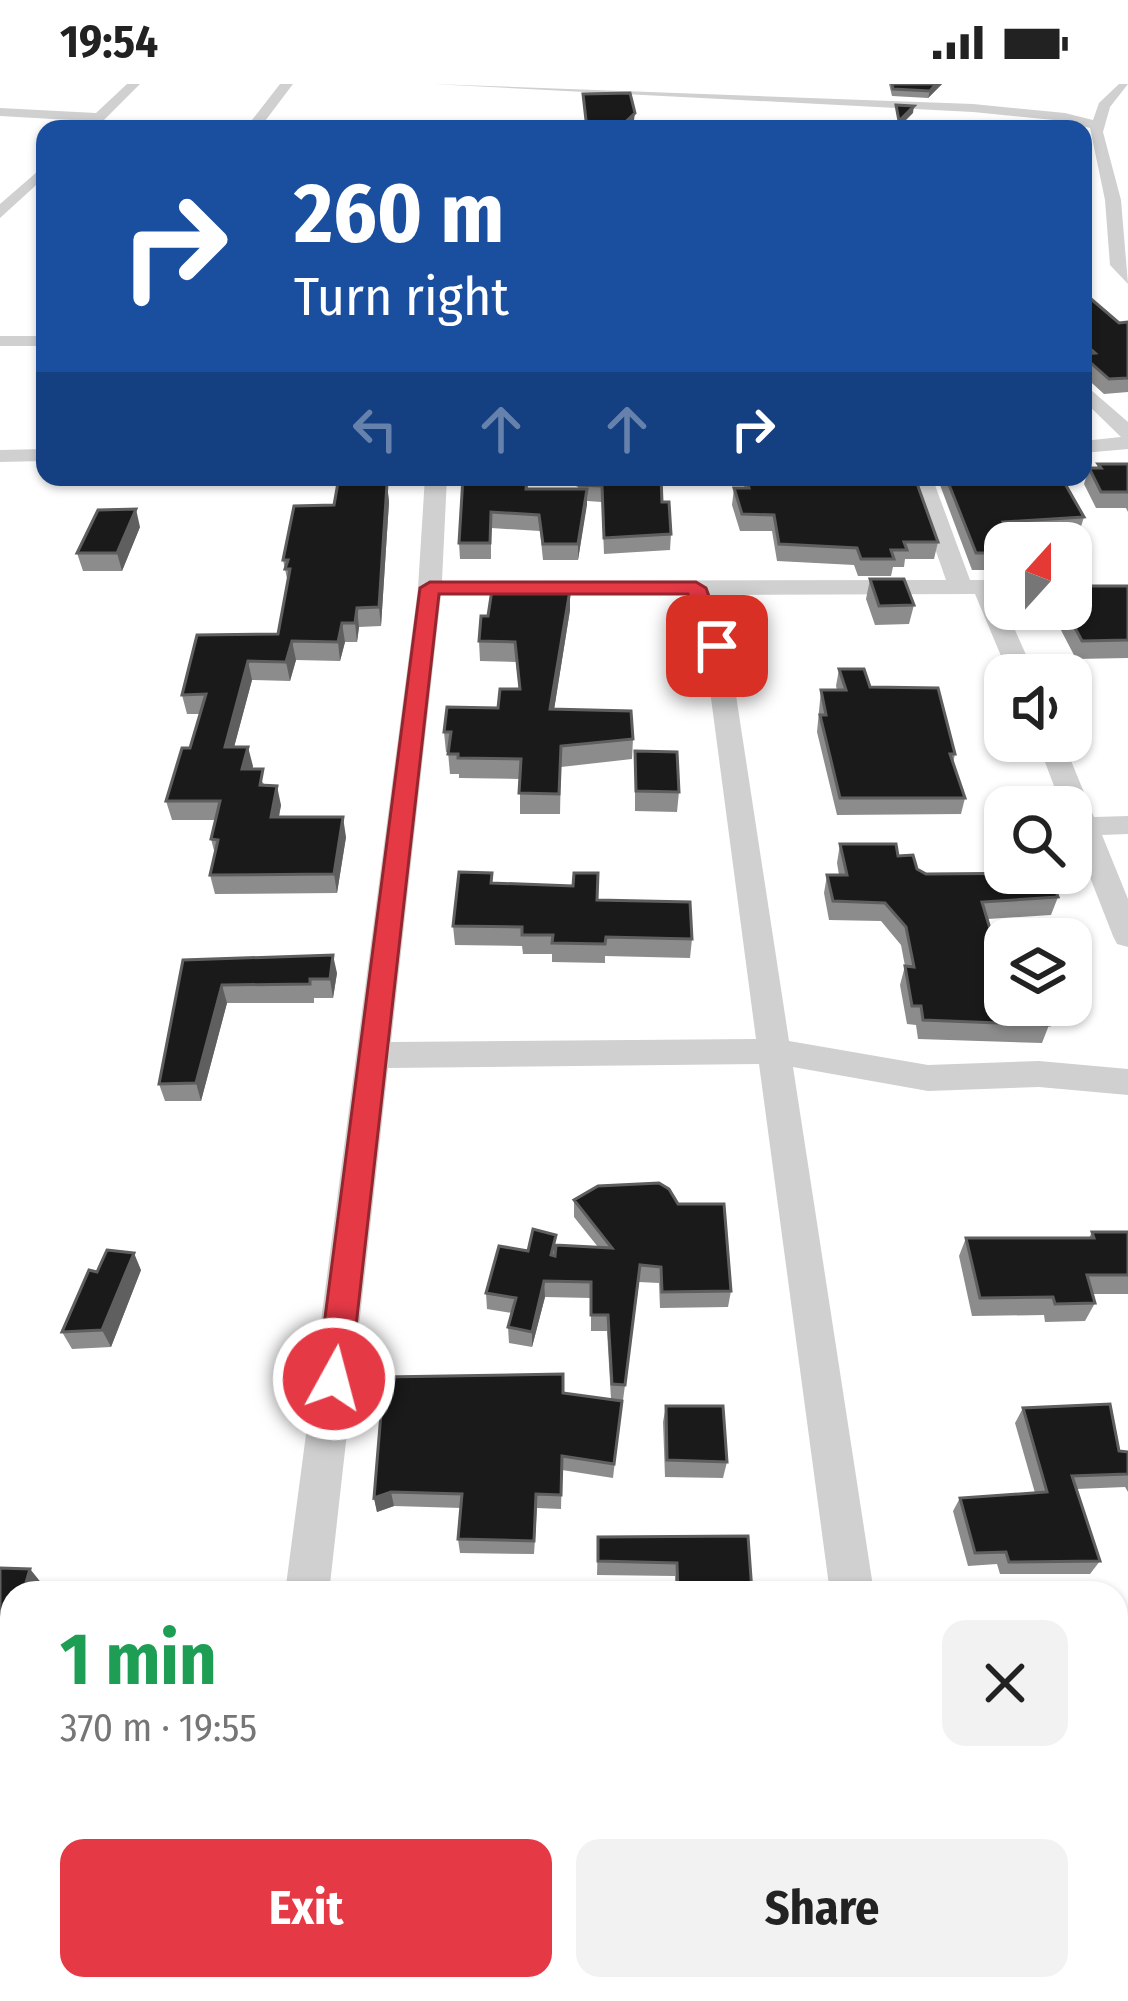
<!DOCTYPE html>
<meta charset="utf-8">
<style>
body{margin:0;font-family:"Fira Sans Condensed",sans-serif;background:#f2f2f2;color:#222;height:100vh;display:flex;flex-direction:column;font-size:45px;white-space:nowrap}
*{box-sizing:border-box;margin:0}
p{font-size:39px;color:#767676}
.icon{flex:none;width:66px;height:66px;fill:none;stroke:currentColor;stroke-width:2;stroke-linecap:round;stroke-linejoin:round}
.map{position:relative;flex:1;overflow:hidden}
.drawer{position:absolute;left:0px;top:1497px;width:1128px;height:420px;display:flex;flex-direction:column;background:#fff;border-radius:36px 36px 0 0;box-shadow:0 3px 9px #0004}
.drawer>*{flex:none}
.hud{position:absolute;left:36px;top:36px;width:1056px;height:366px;border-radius:24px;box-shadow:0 3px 9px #0004;background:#1a4fa0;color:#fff;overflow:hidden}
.needle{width:78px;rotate:21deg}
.buttons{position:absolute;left:984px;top:438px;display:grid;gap:24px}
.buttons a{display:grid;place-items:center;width:108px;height:108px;border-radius:24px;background:#fff;box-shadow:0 3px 9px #0004;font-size:60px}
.pin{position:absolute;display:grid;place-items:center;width:102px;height:102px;color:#fff;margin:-51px;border-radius:24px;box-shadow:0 6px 18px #0006}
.me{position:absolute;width:132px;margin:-66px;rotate:7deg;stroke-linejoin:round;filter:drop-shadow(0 0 9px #0008)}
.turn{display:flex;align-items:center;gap:42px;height:252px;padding:0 60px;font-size:54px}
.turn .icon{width:156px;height:156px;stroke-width:2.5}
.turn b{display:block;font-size:84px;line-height:102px}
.lanes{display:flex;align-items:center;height:114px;padding:0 60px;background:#0003;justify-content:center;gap:60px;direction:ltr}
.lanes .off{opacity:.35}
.round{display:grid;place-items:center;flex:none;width:126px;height:126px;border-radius:24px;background:#f2f2f2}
.overview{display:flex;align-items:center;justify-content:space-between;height:204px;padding:0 60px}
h1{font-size:72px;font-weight:700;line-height:90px;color:#1e9e55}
.button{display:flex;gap:24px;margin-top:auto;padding:24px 60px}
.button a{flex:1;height:138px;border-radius:24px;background:#e63946;color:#fff;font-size:48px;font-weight:700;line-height:138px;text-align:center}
.button a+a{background:#f2f2f2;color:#222}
.status{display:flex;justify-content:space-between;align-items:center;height:84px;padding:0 60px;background:#fff;direction:ltr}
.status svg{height:33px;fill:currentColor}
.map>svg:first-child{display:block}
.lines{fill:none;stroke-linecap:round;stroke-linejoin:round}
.minor{fill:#d0d0d0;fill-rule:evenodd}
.wall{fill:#8c8c8c}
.shaded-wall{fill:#5f5f5f}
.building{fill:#1a1a1a;stroke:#5f5f5f;stroke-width:3}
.route{fill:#e63946;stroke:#96252e;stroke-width:3}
</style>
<div class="status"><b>19:54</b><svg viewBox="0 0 49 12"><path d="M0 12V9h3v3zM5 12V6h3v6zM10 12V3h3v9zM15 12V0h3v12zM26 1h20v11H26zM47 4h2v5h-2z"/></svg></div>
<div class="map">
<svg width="1128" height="1917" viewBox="0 0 1128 1917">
<rect width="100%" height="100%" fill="#fff"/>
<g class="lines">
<path class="minor" d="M127 0H140L95 45H80L88 37 0 32V24L96 29Z
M280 0H293L259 45H245Z
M433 0 973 20 1065 29 1093 36 1099 19 1119 0H1128L1110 23 1103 48 1121 116 1128 200 1110 181 1105 116 1090 44 1064 37 973 28Z
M45 81V93L0 134V120Z
M0 252H45V262H0Z
M1083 299 1128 338V365L1083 369V357L1121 353 1083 316Z
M45 365V377L0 378V366Z
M425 393H447L442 497 946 496 910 393H932L970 496H1005V510H999L1035 591H1009L975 510 711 511 726 546 789 957 928 981 1039 977 1128 985V1011L1039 1003 928 1007 793 983 874 1509H830L759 980 388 984 329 1509H285L418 504ZM441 511H687L702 546 756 955 391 958Z
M1037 657H1063L1094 733 1128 732V750L1102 751 1128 815V863L1117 860 1113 852 1071 745V723H1062Z
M231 1905H283L282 1917H228Z
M882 1905H934L937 1917H883Z"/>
</g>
<path class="wall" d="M889 0H942L928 14 892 12Z
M1083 214 1119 239 1128 238V308L1104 310 1083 291Z
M1098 380H1128V428L1126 424H1096L1084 400 1089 384H1097Z
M339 393H379V400H387L389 418 381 542 359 543 357 558H345L340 577 296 576 290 597 252 596 234 663 253 682 252 685 281 721 279 733 346 753 337 809 215 810 210 791 215 770 211 755 216 736H172L166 717 190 664 200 630H187L182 611 278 550 288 499 283 476 334 421Z
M527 393 528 405H578V393L662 418 671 450 670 466 604 470 602 418 587 417 578 476H543L540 447 491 444V475H460L459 459Z
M745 393H877L938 458 934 475H905L904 483H893L891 492H858L854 481 777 477 772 447H740L732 421 734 404H744Z
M937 393H1011L1015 398 1084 433 1079 449 1010 453 1009 459H1005L1004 486H972Z
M140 443 122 487H83L77 469Z
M870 495 914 521 909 540 875 541 866 515Z
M1128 502V574L1076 575 1050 525H1071Z
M570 506V526L554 625 633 655 632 675 561 683 560 730H520V695L459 694V690H450L448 668H446L444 648 498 624 519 605 516 578 480 577 479 557 488 532Z
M839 585 870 603 955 670 953 679 965 714 961 730 837 731 817 648 821 606H837L836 602Z
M635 667 679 708 677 728 635 727Z
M840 760 898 772 926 790 1058 813 1051 831 988 835 997 868 1049 941 1042 959 918 955 916 941 907 940 900 901 905 882 901 861 881 837 829 836 824 809 827 791H839L837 779Z
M492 799 597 816 692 855 690 874 605 872V879L552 878V870H523L522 862 455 861 453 842Z
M1071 866 1088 894 1081 912 1071 913Z
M183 876 337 889 333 914H314V919H227L201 1017H165L159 1000Z
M574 1116 731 1207 728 1223 660 1224 659 1199 639 1198 623 1316H614L622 1317 613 1394 562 1386 561 1425 537 1424 534 1470 460 1469 458 1455 461 1424 394 1422 377 1428 374 1414 563 1309 611 1315 607 1247H591V1214L545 1213 532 1263 509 1259 508 1243 512 1229 487 1225 486 1209 556 1161 598 1163 574 1133Z
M1092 1148H1128V1210H1092L1095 1219 1085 1237 1045 1238 1044 1231 972 1232 959 1172 966 1154H1089Z
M141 1186 111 1263 72 1265 62 1248 97 1188Z
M666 1322 727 1378 723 1394 665 1393 663 1338Z
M1023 1324 1119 1367 1128 1368V1408L1125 1403 1076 1405 1100 1477 1090 1490H1000L997 1480 968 1482 953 1427 960 1414 1035 1409 1015 1339Z
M748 1452 752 1508 762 1509H675V1492L597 1491 598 1453Z
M0 1484 30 1485 42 1500 39 1509H12V1577L0 1576Z
M1116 1551 1128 1554V1709H1116Z
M12 1622V1681L6 1680 0 1675V1655Z
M1050 1905H1116L1128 1917H1053Z"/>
<path class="shaded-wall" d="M936 0H942L928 14 930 7Z
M914 22 913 29 898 44 899 37Z
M635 29 634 36 625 45H618Z
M387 400 389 418 381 542 379 523Z
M587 405V421L578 476V460Z
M136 425 140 443 122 487 117 469Z
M570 506V526L551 645 550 625Z
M357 524 359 543 357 558 355 539Z
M342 539 345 558 340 577 338 558Z
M292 557 296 576 290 597 286 578Z
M248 577 252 596 229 682 225 663Z
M248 663 253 682 247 705 242 685Z
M277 702 281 721 275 752 271 733Z
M343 733 346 753 337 809 334 790Z
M333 871 337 889 333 914 330 895Z
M222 901 227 919 201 1017 196 999Z
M134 1169 141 1186 111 1263 102 1246Z
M544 1197 545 1213 532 1263V1248Z
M391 1408 394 1422 377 1428 374 1414Z
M30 1485 42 1500 39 1509H23Z
M86 1905H99L98 1917H85Z"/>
<path class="building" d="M892 0H936L930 7 893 5Z
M630 9 635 29 618 45H587L583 10Z
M896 21 914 22 899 37Z
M1083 214H1090L1119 239 1128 238V294L1109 295 1083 272V270L1095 269 1083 258Z
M1098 380H1128V408H1101L1089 384H1101Z
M339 393H377L376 400H387L379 523 357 524 355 539H342L338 558 292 557 286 578 248 577 225 663H248L242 685H263L260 701 277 702 271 733H343L334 790 210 791 218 756 211 755 220 717H166L182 664H190L206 610 182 611 197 551 278 550 290 485H285L288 476H283L294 422 334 421Z
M463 393H527L526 405H587L578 460H543L539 431 491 428 490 459H459Z
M578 393H661L662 418H669L671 450 604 454 602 402 578 401Z
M746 393 915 394 938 458H904L907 466H891L894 475H861L857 464 779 460 774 431 742 430 734 404H749Z
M946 393H1011L1015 398H1064L1084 433 1003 438 1010 454H1002L1005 469H976Z
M136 425 117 469H77L98 426Z
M870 495H904L914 521 879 522Z
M493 499 570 506 550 625 631 627 633 655 561 662 559 710 519 709 521 675 458 674V670H448L451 648H444L447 623 498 624 500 605H520L515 558 479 557 481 532H488Z
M1071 502H1128V556L1082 557 1065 525H1071Z
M839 585H864L870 603 938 604 955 670H950L965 714H840L820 631H826L821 606H846Z
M635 667 677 668 679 708 636 707Z
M840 760H896L898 772 913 771 917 785 926 790 1049 789 1058 813 982 818 997 868H1005V921H1044L1049 941 923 936 921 922H912L905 882 914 883 906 843 885 819 833 817 827 791H847Z
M459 788 492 789 491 799 573 802 574 789H598L597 816 690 818 692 855 606 853 605 860 552 859 553 851H522V843L453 842Z
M1071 866H1077L1088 894H1071Z
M333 871 330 895H310V900L222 901 196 999 159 1000 183 876Z
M659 1099 669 1105 678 1120H724L731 1207 662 1208 661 1183 640 1181 625 1301 612 1300 608 1231H591V1198L544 1197 532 1248 508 1243 516 1214 486 1209 499 1162 528 1167 533 1145 556 1151 551 1171 555 1172 556 1161 612 1164 574 1116 598 1102Z
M1092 1148H1128V1191H1087L1095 1219 1055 1220 1053 1213 980 1214 966 1154H1094Z
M107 1166 134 1169 102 1246 62 1248 89 1186 97 1188Z
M563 1290V1309L622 1317 614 1380 562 1372 561 1411 536 1410 534 1457 458 1455 462 1410 391 1408 374 1414 384 1293Z
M1110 1320 1119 1367 1128 1368V1390L1072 1392 1100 1477 1009 1478 1006 1468 975 1469 960 1414 1047 1408 1023 1324Z
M666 1322H723L727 1378 667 1376Z
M748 1452 752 1508 762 1509H678L677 1479 598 1477V1453Z
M0 1484 30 1485 23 1509H12V1564L0 1563Z
M1116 1551 1128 1554V1695L1116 1696Z
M12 1622V1673L0 1671V1655Z
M1116 1829H1128V1917H1073L1070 1905H1116Z
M26 1905H86L85 1917H24Z"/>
<path class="route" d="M696 498 706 504 727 562 724 567 706 562 688 510H439L350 1295 345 1306 334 1310 322 1306 317 1295 420 504 430 498Z"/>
</svg>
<div class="buttons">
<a><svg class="needle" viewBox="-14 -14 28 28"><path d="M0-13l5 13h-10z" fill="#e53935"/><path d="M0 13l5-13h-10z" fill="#767676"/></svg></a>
<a><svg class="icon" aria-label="sound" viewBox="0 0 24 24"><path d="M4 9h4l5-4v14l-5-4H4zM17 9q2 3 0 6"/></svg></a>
<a><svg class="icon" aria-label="search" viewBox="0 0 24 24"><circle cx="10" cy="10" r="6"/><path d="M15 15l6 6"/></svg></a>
<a><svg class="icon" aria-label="layers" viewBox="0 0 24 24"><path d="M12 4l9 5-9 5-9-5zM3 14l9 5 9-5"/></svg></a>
</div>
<div class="pin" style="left:717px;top:562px;background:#d93025"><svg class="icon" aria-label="arrive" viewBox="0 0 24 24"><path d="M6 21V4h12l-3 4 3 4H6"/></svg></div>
<svg class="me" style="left:334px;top:1295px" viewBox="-20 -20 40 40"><circle r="17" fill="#e63946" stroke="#fff" stroke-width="3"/><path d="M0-11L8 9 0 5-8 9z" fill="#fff"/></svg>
<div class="hud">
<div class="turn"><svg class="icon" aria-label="right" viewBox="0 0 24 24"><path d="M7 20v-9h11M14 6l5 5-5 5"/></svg><div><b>260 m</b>Turn right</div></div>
<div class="lanes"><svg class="icon off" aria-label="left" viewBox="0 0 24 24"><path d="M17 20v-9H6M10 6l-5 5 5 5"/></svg><svg class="icon off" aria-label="ahead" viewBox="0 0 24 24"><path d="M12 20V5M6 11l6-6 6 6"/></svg><svg class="icon off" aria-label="ahead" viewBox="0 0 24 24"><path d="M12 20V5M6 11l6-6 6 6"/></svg><svg class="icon" aria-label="right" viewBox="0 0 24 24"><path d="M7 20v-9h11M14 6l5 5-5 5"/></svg></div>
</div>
<section class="drawer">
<div class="overview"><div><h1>1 min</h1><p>370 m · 19:55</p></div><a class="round"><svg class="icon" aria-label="close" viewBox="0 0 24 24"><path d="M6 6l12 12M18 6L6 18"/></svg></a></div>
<div class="button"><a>Exit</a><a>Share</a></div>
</section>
</div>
